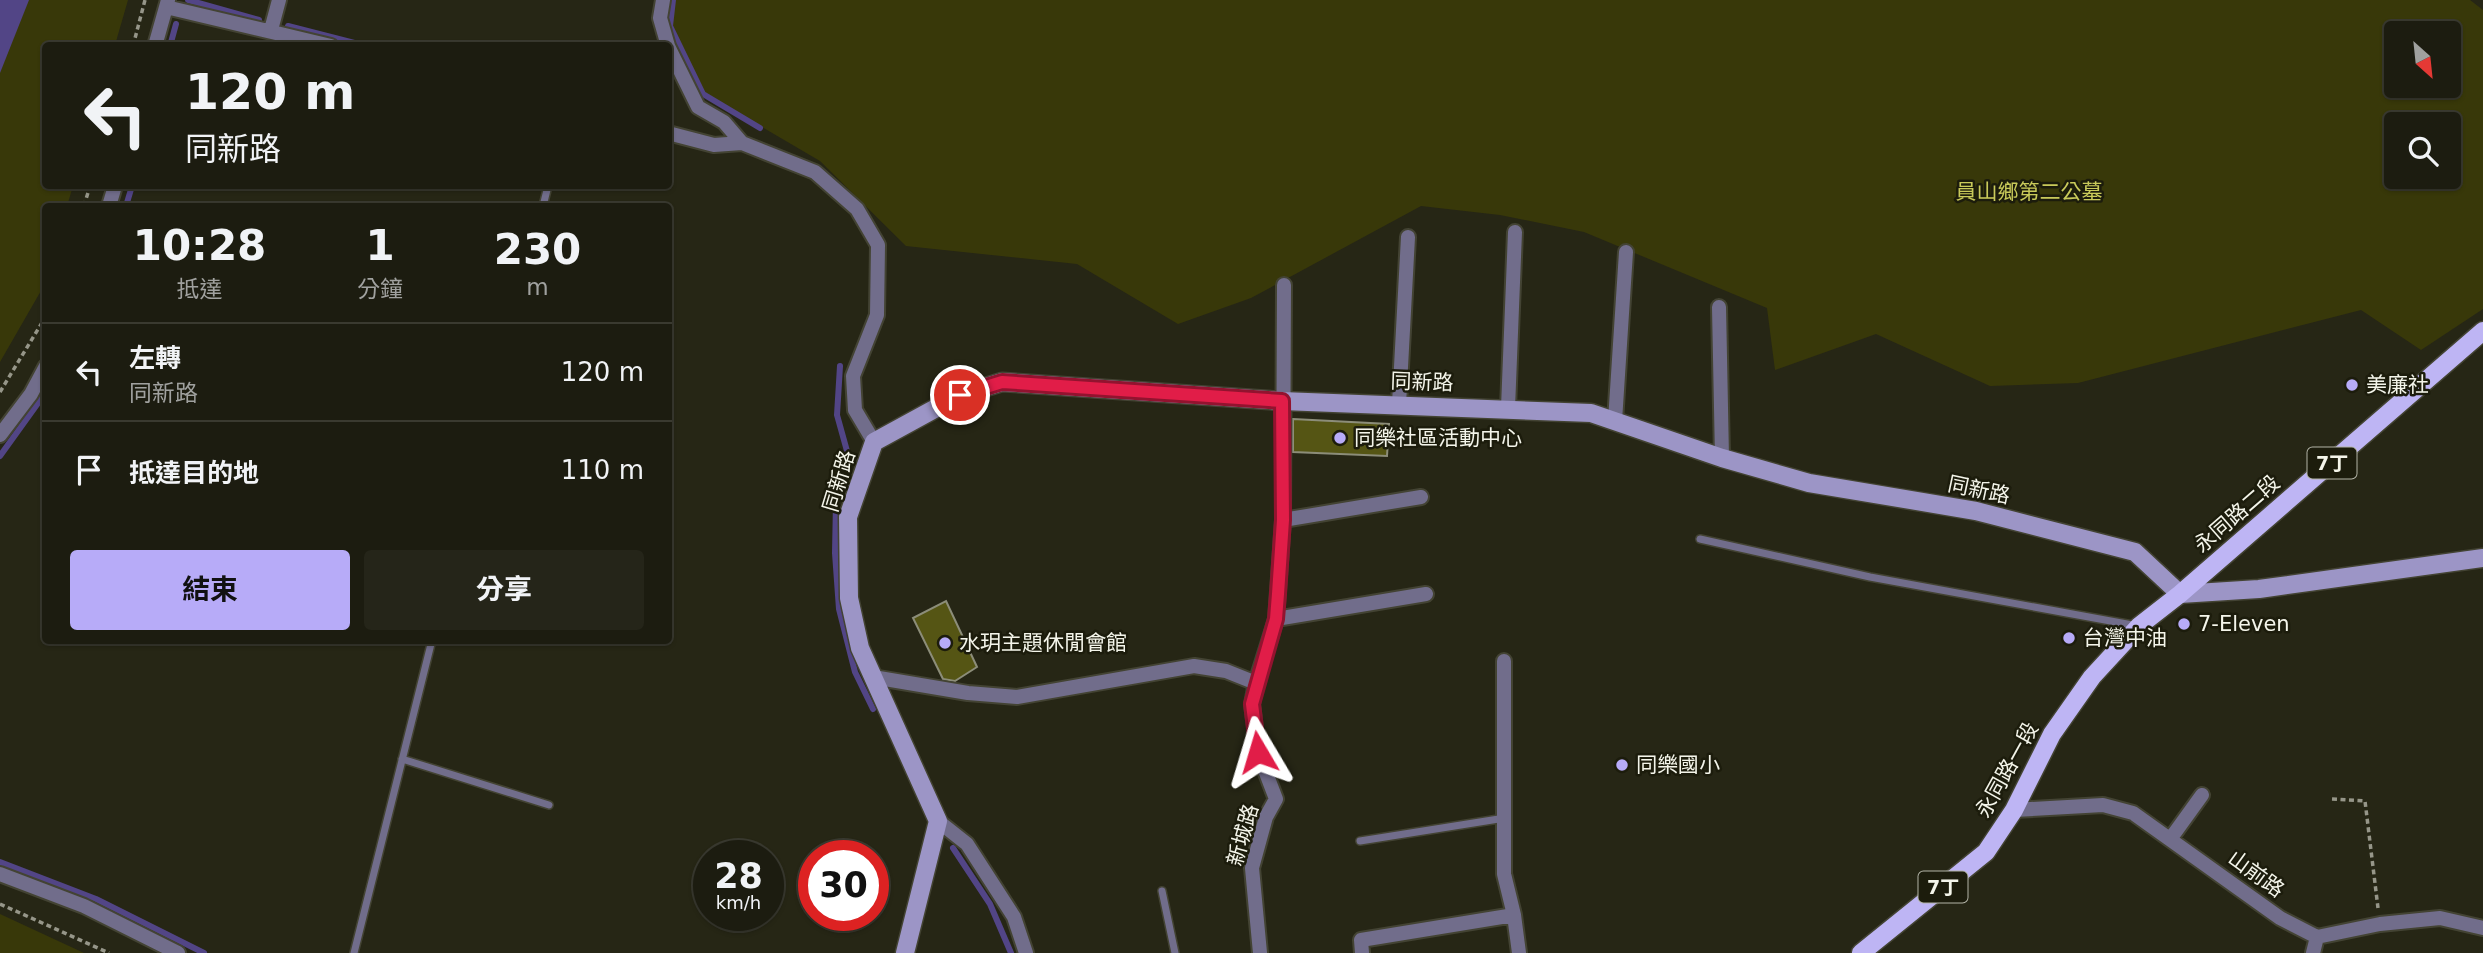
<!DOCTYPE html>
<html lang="zh-TW">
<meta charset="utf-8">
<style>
body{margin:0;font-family:"DejaVu Sans","Noto Sans TC",sans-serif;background:#252519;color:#f1f3f6;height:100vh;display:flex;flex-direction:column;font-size:26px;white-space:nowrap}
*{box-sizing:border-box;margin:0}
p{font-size:23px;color:#a0a19f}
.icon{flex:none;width:38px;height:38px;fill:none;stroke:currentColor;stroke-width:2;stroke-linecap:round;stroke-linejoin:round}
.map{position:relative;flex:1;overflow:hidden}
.panel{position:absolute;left:42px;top:203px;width:630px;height:441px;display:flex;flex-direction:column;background:#1c1c10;border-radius:7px;box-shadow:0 2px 5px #0004,0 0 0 2px #3a3a30}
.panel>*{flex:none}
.top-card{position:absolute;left:42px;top:42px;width:630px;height:147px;border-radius:7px;box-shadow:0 2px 5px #0004,0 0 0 2px #3a3a30;background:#1c1c10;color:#f1f3f6;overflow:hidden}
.needle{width:46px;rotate:153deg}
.fabs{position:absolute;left:2384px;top:21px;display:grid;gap:14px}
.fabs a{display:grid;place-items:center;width:77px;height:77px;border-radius:7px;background:#1c1c10;box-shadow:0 2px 5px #0004,0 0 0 2px #3a3a30;font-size:35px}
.speed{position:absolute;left:693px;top:840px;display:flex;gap:14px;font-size:35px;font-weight:700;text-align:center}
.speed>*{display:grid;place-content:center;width:91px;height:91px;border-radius:50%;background:#1c1c10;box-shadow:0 2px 5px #0004,0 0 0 2px #3a3a30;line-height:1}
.speed small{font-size:18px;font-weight:400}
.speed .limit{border:10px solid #d22;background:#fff;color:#111}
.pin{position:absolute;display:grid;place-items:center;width:60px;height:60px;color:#fff;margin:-30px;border:4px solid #fff;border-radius:50%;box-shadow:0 2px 7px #0007}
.me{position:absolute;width:77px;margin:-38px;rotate:353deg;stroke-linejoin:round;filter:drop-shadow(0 0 5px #0008)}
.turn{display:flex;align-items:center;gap:24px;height:147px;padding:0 28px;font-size:32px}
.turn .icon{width:91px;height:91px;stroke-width:2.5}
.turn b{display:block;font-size:49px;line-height:60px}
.eta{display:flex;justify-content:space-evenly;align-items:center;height:119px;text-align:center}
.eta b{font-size:42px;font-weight:700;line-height:49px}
.action{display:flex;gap:14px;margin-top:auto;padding:14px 28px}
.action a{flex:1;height:80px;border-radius:7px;background:#b7abf8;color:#111;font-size:28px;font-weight:700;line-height:80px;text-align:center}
.action a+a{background:#252519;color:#f1f3f6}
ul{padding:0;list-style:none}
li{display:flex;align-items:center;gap:21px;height:98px;padding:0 28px;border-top:2px solid #3a3a30}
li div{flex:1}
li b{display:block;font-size:26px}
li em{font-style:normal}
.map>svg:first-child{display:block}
.green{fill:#383809;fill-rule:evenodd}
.water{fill:#524586}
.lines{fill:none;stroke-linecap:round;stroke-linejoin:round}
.stream{stroke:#524586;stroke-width:6}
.building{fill:#555514;stroke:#8c8d79;stroke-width:2}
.lane-casing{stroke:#434333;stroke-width:10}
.street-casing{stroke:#434333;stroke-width:18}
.secondary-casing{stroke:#434333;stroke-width:21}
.primary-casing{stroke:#434333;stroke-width:21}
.path{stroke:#969689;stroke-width:3.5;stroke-dasharray:5 3.5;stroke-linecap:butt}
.lane{stroke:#716d8b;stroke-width:7}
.street{stroke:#716d8b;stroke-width:14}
.secondary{stroke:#9c95c6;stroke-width:18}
.primary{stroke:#beb5f4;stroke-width:18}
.route-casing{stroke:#92132f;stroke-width:18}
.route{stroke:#e11d48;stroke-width:12}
.poi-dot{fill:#b7abf8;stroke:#1c1c0c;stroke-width:2.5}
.labels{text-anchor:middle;stroke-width:5;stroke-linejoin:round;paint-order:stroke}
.shield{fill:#1c1c0c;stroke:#b3b4a7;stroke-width:2}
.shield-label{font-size:19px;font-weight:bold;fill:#f4f5ea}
.park-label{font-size:21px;fill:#c9ca5a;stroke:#1c1c0c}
.street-label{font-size:21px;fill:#f4f5ea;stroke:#1c1c0c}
.poi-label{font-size:21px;fill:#f4f5ea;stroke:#1c1c0c;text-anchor:start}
</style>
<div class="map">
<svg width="2483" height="953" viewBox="0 0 2483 953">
<rect width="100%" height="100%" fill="#262615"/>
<path class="green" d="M0 0H128L115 45 46 46V186H73L67 206H46L45 278 42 289 0 362Z
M675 0H2470L2483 10V309L2421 350 2361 310 2078 383 1990 386 1876 334 1775 370 1767 308 1584 232 1500 215 1421 206 1251 298 1178 324 1077 264 906 246 820 161 706 94 672 27ZM2396 33H2448V86H2396ZM2396 124H2448V177H2396Z
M0 914 84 953H0Z"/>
<path class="water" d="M0 0H29L0 73Z"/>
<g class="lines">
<path class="stream" d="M188 0 259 20
M673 0 670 26 703 94 760 128
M288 26 366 46
M170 46 176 24
M126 206 132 186
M840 366 837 415 847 451
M0 456 46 392
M836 502 835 553 839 609 855 672 873 709
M953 848 990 904 1011 953
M0 862 96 899 204 953"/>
</g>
<path class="building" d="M1293 419 1389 424 1387 456 1293 452Z
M946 601 977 667 955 681 943 679 913 618Z"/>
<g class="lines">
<defs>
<path id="lane" d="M543 206 548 186
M1700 539 1870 577 2138 626
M402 759 549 805
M1360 841 1505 818
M1162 891 1175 953
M354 953 432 640"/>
<path id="street" d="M663 0 660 18 668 46
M166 7 331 46
M271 30 279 0
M155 46 168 0
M668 46 698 107 724 122 742 143 815 172 857 209 878 245 877 315 853 376 855 410 874 442
M668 133 714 145 742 143
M109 206 115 186
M1719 307 1722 458
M1399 404 1408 237
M1508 408 1515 232
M1615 421 1626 252
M0 435 31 394 46 366
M1283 520 1421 497
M1276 619 1426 594
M1504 661V874L1514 915 1519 953
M873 677 968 693 1017 697 1194 666 1226 671 1256 683
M2014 810 2103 805 2133 813 2280 918 2317 937 2380 924 2440 918 2483 928
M938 821 967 844 1014 917 1026 953
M2171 838 2202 795
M0 874 84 906 178 953
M1260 953 1252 868 1266 817 1276 799 1258 752 1252 704 1256 683 1276 619 1283 520 1284 285
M1362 953 1361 940 1514 915
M2313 953 2317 937"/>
<path id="secondary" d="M905 953 938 821 860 648 849 598 848 517 874 442 960 395 1002 382 1282 401 1591 413 1722 458 1809 483 1976 511 2135 552 2180 594 2259 589 2483 558"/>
<path id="primary" d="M1861 953 1986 852 2014 810 2052 734 2092 677 2139 626 2180 594 2483 331"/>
</defs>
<use href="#lane" class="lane-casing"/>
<use href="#street" class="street-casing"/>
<use href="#secondary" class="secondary-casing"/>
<use href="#primary" class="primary-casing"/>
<path class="path" d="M133 46 145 0
M84 206 90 186
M0 392 46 316
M2332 799 2365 801 2378 908
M0 904 109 953"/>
<use href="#lane" class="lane"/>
<use href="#street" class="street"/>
<use href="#secondary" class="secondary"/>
<use href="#primary" class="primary"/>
</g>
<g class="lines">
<defs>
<path id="route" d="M960 395 1002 382 1282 401 1283 520 1278 594 1276 619 1252 704 1258 752"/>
</defs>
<use href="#route" class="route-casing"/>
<use href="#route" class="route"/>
</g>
<g class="poi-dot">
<circle cx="2352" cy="385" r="7"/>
<circle cx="1340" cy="438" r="7"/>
<circle cx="2184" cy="624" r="7"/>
<circle cx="2069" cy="638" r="7"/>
<circle cx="945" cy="643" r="7"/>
<circle cx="1622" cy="765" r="7"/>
</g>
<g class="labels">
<g class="shield">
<rect x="2307.5" y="447.5" width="49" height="31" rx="5"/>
<rect x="1918.5" y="871.5" width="49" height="31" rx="5"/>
</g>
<g class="shield-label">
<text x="2332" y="470">7丁</text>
<text x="1943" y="894">7丁</text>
</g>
<g class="park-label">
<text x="2029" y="199">員山鄉第二公墓</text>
</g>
<g class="street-label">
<text transform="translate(1422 382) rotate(2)" y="7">同新路</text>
<text transform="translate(839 481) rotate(-73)" y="7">同新路</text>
<text transform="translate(1979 490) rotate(12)" y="7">同新路</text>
<text transform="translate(2237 514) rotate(-41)" y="7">永同路二段</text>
<text transform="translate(2007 770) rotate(-61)" y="7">永同路一段</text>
<text transform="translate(1243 835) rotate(-74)" y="7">新城路</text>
<text transform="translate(2256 874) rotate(36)" y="7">山前路</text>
</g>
<g class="poi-label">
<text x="2366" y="392">美廉社</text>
<text x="1354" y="445">同樂社區活動中心</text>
<text x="2198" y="631">7-Eleven</text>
<text x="2083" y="645">台灣中油</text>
<text x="959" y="650">水玥主題休閒會館</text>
<text x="1636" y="772">同樂國小</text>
</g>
</g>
</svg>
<div class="fabs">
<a><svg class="needle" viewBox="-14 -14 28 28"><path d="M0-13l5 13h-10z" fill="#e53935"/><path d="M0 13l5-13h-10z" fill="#a0a19f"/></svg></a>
<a><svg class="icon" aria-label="search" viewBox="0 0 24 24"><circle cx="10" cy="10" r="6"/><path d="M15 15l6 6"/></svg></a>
</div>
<div class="speed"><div>28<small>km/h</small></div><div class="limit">30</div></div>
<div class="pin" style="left:960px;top:395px;background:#d93025"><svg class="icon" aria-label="arrive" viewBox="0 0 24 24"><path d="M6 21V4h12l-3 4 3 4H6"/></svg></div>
<svg class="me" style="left:1258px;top:752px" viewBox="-20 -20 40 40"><path d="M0-17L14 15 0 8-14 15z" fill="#e11d48" stroke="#fff" stroke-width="4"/></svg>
<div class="top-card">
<div class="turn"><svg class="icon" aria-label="left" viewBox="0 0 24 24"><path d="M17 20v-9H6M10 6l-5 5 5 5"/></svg><div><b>120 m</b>同新路</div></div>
</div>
<section class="panel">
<div class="eta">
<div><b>10:28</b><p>抵達</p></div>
<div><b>1</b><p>分鐘</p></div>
<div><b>230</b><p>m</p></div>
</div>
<ul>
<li><svg class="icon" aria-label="left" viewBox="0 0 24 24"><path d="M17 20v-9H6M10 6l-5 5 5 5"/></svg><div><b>左轉</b><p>同新路</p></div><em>120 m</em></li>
<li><svg class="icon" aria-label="arrive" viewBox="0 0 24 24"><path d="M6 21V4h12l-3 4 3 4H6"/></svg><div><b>抵達目的地</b></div><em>110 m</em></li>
</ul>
<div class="action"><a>結束</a><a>分享</a></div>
</section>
</div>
